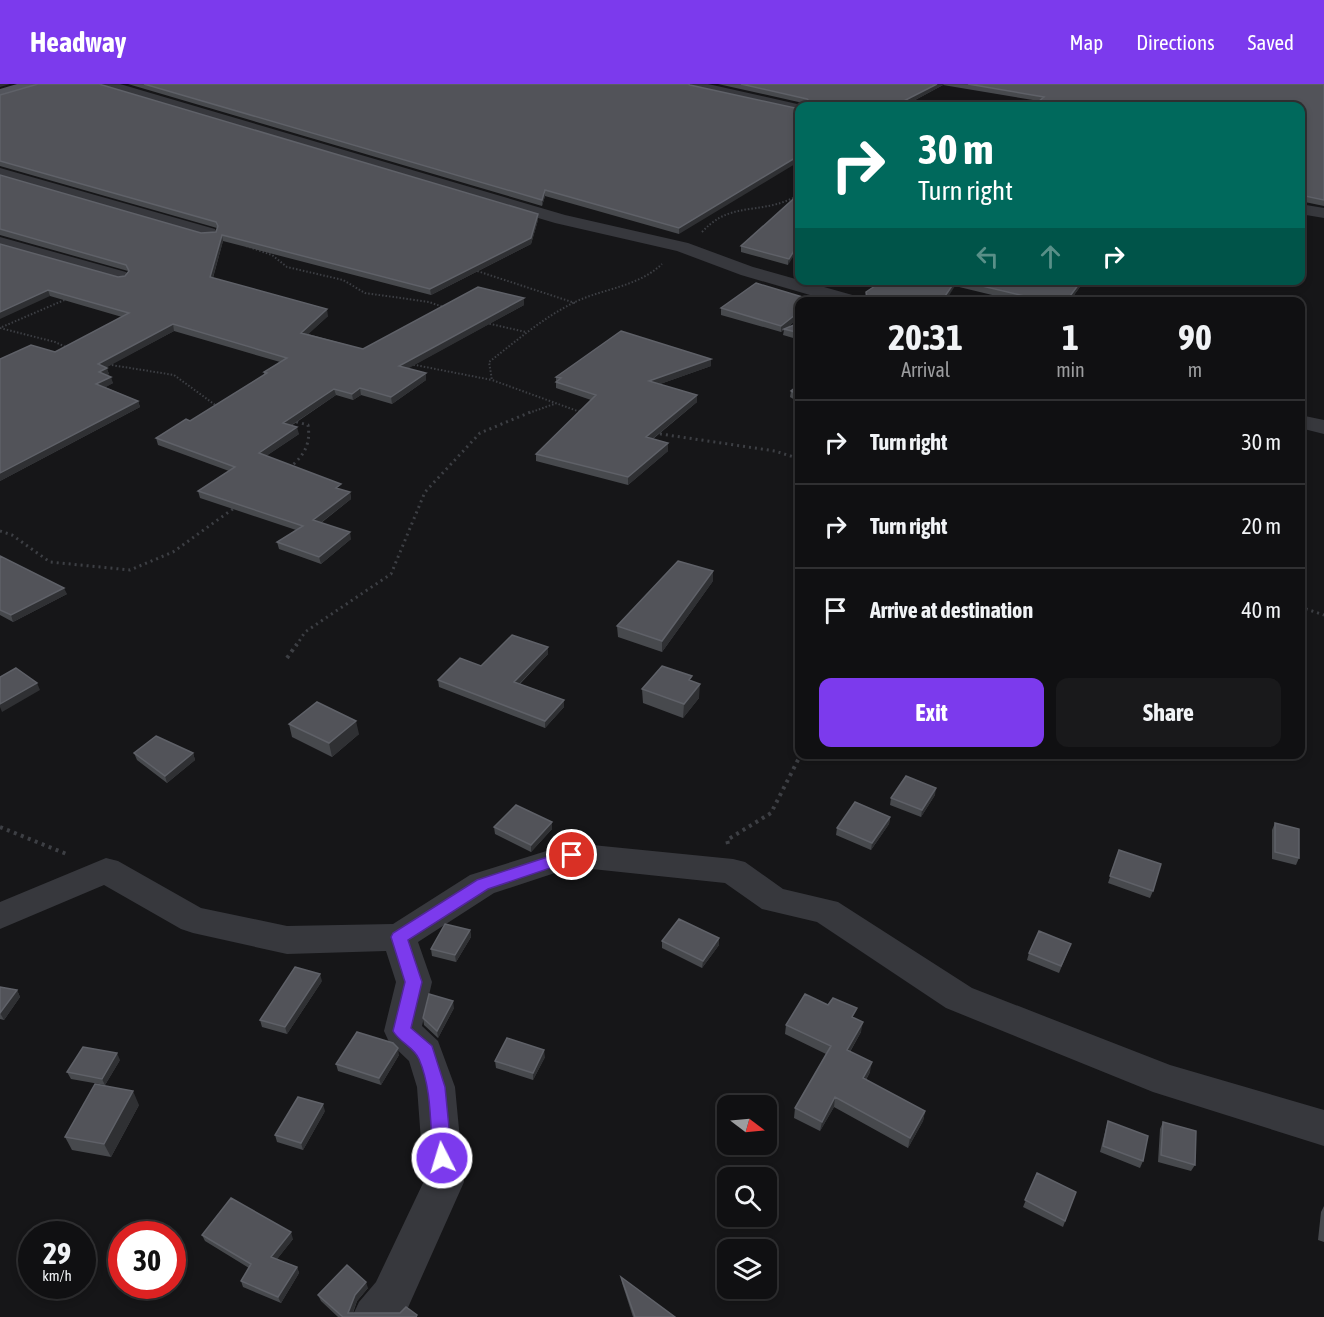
<!DOCTYPE html>
<style>
body{margin:0;font-family:"Asap Condensed",sans-serif;background:#19191b;color:#f1f3f6;height:100vh;display:flex;flex-direction:column;font-size:22px;white-space:nowrap}
*{box-sizing:border-box;margin:0}
p{font-size:20px;color:#9c9d9f}
.icon{flex:none;width:33px;height:33px;fill:none;stroke:currentColor;stroke-width:2;stroke-linecap:round;stroke-linejoin:round}
.map{position:relative;flex:1;overflow:hidden}
.side{position:absolute;left:795px;top:213px;width:510px;height:462px;display:flex;flex-direction:column;background:#101012;border-radius:12px;box-shadow:0 3px 9px #0003,0 0 0 2px #303032}
.side>*{flex:none}
.hud{position:absolute;left:795px;top:18px;width:510px;height:183px;border-radius:12px;box-shadow:0 3px 9px #0003,0 0 0 2px #303032;background:#00695c;color:#fff;overflow:hidden}
.needle{width:39px;rotate:106deg}
.fabs{position:absolute;left:717px;top:1011px;display:grid;gap:12px}
.fabs a{display:grid;place-items:center;width:60px;height:60px;border-radius:12px;background:#101012;box-shadow:0 3px 9px #0003,0 0 0 2px #303032;font-size:30px}
.speed{position:absolute;left:18px;top:1137px;display:flex;gap:12px;font-size:30px;font-weight:700;text-align:center}
.speed>*{display:grid;place-content:center;width:78px;height:78px;border-radius:50%;background:#101012;box-shadow:0 3px 9px #0003,0 0 0 2px #303032;line-height:1}
.speed small{font-size:15px;font-weight:400}
.speed .limit{border:9px solid #d22;background:#fff;color:#111}
.pin{position:absolute;display:grid;place-items:center;width:51px;height:51px;color:#fff;margin:-26px;border:3px solid #fff;border-radius:50%;box-shadow:0 2px 6px #0007}
.me{position:absolute;width:66px;margin:-33px;rotate:355deg;stroke-linejoin:round;filter:drop-shadow(0 0 4px #0008)}
.turn{display:flex;align-items:center;gap:21px;height:126px;padding:0 24px;font-size:27px}
.turn .icon{width:78px;height:78px;stroke-width:2.5}
.turn b{display:block;font-size:42px;line-height:51px}
.lanes{display:flex;align-items:center;height:57px;padding:0 24px;background:#0003;justify-content:center;gap:30px;direction:ltr}
.lanes .off{opacity:.35}
.eta{display:flex;justify-content:space-evenly;align-items:center;height:102px;text-align:center}
.eta b{font-size:36px;font-weight:700;line-height:42px}
.cta{display:flex;gap:12px;margin-top:auto;padding:12px 24px}
.cta a{flex:1;height:69px;border-radius:12px;background:#7c3aed;color:#fff;font-size:24px;font-weight:700;line-height:69px;text-align:center}
.cta a+a{background:#19191b;color:#f1f3f6}
ul{padding:0;list-style:none}
li{display:flex;align-items:center;gap:18px;height:84px;padding:0 24px;border-top:2px solid #303032}
li div{flex:1}
li b{display:block;font-size:22px}
li em{font-style:normal}
header{display:flex;align-items:center;gap:36px;box-sizing:border-box;height:84px;padding:0 30px;background:#7c3aed;color:#fff}
header strong{font-size:28px}
nav{display:flex;gap:33px;margin-inline-start:auto;font-size:21px}
.map>svg:first-child{display:block}
.lines{fill:none;stroke-linecap:round;stroke-linejoin:round}
.path-far2{stroke:#3d3f44;stroke-width:2;stroke-dasharray:1.5 2;stroke-linecap:butt}
.path-far1{stroke:#3d3f44;stroke-width:3;stroke-dasharray:2 4;stroke-linecap:butt}
.path{stroke:#3d3f44;stroke-width:4;stroke-dasharray:3 4.5;stroke-linecap:butt}
.minor{fill:#37383d;fill-rule:evenodd}
.primary{fill:#53555c;fill-rule:evenodd}
.wall{fill:#47494d;fill-rule:evenodd}
.shaded-wall{fill:#2f3033}
.building{fill:#525359;stroke:#5f6168;stroke-width:1.5}
.route{fill:#7c3aed;stroke:#51269a;stroke-width:1.5}
</style>
<header>
<strong>Headway</strong>
<nav><a>Map</a><a>Directions</a><a>Saved</a></nav>
</header>
<div class="map">
<svg width="1324" height="1233" viewBox="0 0 1324 1233">
<rect width="100%" height="100%" fill="#161618"/>
<g class="lines">
<path class="path-far2" d="M702 148C726 122 747 128 777 120 785 118 793 114 800 111
M246 162 272 171 287 183 343 196 365 209 429 218 446 224
M474 186 575 219
M486 239 526 248
M2 243 69 214
M0 244 55 258 68 264
M105 280 174 291 218 323
M410 280 492 296
M529 329 554 320
M583 329 492 296 489 278C516 257 543 234 573 219 603 204 636 204 662 180"/>
<path class="path-far1" d="M579 327 584 329
M654 349 775 367 800 375
M289 384C304 372 311 360 308 341L293 337
M0 447 12 451 50 478 130 486 173 468 237 422
M1300 523 1324 531
M296 562 305 548 391 490 425 408 480 349 533 327"/>
<path class="path" d="M287 574 297 560
M0 743 69 771
M728 760 727 756 771 729 801 670"/>
<path class="minor" d="M99 0H120L565 131 688 159 753 183 863 214 865 218H834L741 191 677 167 555 139 101 3Z
M683 0H708L806 22H800V28L690 4Z
M0 84 215 145 217 149 215 153H203L0 94Z
M1300 120 1324 124V134L1300 130Z
M0 153 126 188 129 192 126 196 120 197 0 163Z
M1300 331 1324 336V350L1300 344Z
M572 759 733 775 745 778 783 805 838 818 972 904 1170 981 1324 1026V1062L1153 1008 946 924 817 838 762 825 725 799 573 783 494 809 418 858 432 898 422 942 438 957 455 1003 464 1098 406 1228 402 1233H352L359 1218 376 1198 424 1097 417 1003 409 977 389 958 384 947 396 898 386 867 287 870 193 849 181 845 104 801 0 845V818L106 774 118 777 201 824 287 842 393 840 470 791Z"/>
<path class="primary" d="M17 0H42L39 3 0 15V5Z"/>
</g>
<path class="wall" d="M128 0H688L679 150 545 112 542 122Z
M718 0H1324V122L1300 117V22L1039 17 943 1 904 22H801L803 19Z
M0 11 538 130V136L531 160 431 211 223 157 213 194 328 232 308 250 363 265 524 214V221L408 284 426 296 392 320 361 311 353 316 336 311 291 342 299 350 266 372 342 406 350 408 351 415 321 439 351 455 321 480 279 465 277 458 296 446 200 414 198 407 229 387 158 361 156 354 190 337 264 291V288L280 278 174 247 106 283 109 290 107 291 113 299 105 303 138 317 140 323 0 397V275L55 268 122 233 50 212 0 160 118 193 125 192 128 188V187L0 151V91L201 149 216 148 217 144 0 82Z
M800 109 788 181 741 168V162Z
M931 196H1085L1069 218H1021L955 202 865 214 866 208 929 202Z
M800 218V256L783 251 784 246 781 248 721 231V224ZM798 234 794 241 787 244Z
M711 282 660 300 697 318 653 355 668 367 628 401 536 377V370L591 316 556 304V293Z
M800 300V319L790 313 791 307Z
M0 472 67 510 13 538 0 531Z
M713 497 662 568 618 553 617 542Z
M548 563V570L520 600 564 616V623L545 644 439 603 438 596 481 582Z
M692 597 699 614 683 634 643 619 642 605Z
M289 640 359 650 332 673 292 653Z
M134 669H193L195 676 167 699 137 676Z
M935 711 921 733 890 721 891 714Z
M890 733 889 740 871 766 836 751 837 744Z
M552 738V745L531 768 495 750 494 743Z
M1275 739 1299 774 1296 781 1272 775V746Z
M1119 766 1153 807 1150 814 1108 799Z
M470 846 471 853 456 878 432 872 431 865Z
M719 854V861L702 884 662 864V857Z
M1071 860 1059 889 1027 876 1029 869Z
M322 897 287 950 262 943 260 936Z
M0 903 17 906 20 913 4 936 0 935Z
M454 924 438 954 424 941 423 934Z
M855 934 861 948 850 968 870 988 866 996 925 1027 923 1037 908 1064 834 1023 820 1047 794 1034 795 1024 826 970 785 950 786 941Z
M399 971 381 1001 338 987 336 980Z
M545 973 533 996 496 984 495 977Z
M120 976 105 1001 71 995 67 988Z
M139 1021 111 1073 72 1066 65 1053Z
M325 1027 303 1066 277 1058 275 1051Z
M1108 1037 1143 1077 1140 1084 1100 1068 1106 1044Z
M1163 1038 1195 1081 1191 1087 1158 1078 1160 1045Z
M1037 1089 1076 1108 1063 1143 1023 1123Z
M1324 1122V1158L1318 1156 1321 1128Z
M202 1151 293 1155 277 1175 297 1183 299 1189 281 1219 243 1203 241 1197 249 1184 205 1157Z
M621 1193 675 1233H633L622 1199Z
M368 1204 357 1217 353 1229 418 1233H338L321 1217 318 1211Z"/>
<path class="shaded-wall" d="M0 0H10L0 3Z
M937 0H944L943 1 904 22H894Z
M800 71V77L679 150V144Z
M545 106V112L542 122V116Z
M538 130V136L531 160 431 211 430 205Z
M222 151 223 157 211 200 210 193Z
M800 157V162L788 181 789 175Z
M956 196 955 202 945 218H941Z
M1082 196H1085L1069 218H1067Z
M48 206 50 212 0 235V228Z
M524 214V221L400 289 399 282Z
M327 225 328 232 303 255 301 249Z
M800 227V233L785 245H784V246L781 248V242Z
M173 240 174 247 100 287 98 280Z
M711 275V282L649 304V297Z
M107 284 109 290 101 294 99 288Z
M426 289V296L392 320 391 313Z
M111 293 113 299 99 307 96 300Z
M360 304 361 311 353 316 352 310Z
M334 305 336 311 284 346 283 339Z
M697 311V318L646 360V353Z
M138 317 140 323 0 397V389Z
M297 343 299 350 260 376 259 369Z
M668 359V367L628 401V393Z
M350 408 351 415 315 443 313 436Z
M350 448 351 455 321 480 319 473Z
M713 487V497L662 568V557Z
M64 504 67 510 13 538 11 531Z
M548 563V570L515 604 514 598Z
M37 599 40 606 2 628 0 623V620Z
M700 600 699 614 683 634 684 620Z
M564 616V623L545 644V637Z
M356 637 359 650 332 673 329 659Z
M193 669 195 676 167 699 165 692Z
M936 704 935 711 921 733 922 726Z
M890 733 889 740 871 766 872 759Z
M552 738V745L531 768V761Z
M470 846 471 853 456 878 455 871Z
M719 854V861L702 884 703 877Z
M320 890 322 897 287 950 285 943Z
M17 906 20 913 4 936 0 929Z
M453 917 454 924 438 954 437 947Z
M863 938 861 948 845 976 847 966Z
M398 964 399 971 381 1001 379 994Z
M544 966 545 973 533 996V989Z
M117 969 120 976 105 1001 102 995Z
M872 978 870 988 861 1004 863 994Z
M133 1007 139 1021 111 1073 104 1060Z
M835 1013 834 1023 820 1047 822 1038Z
M323 1020 325 1027 303 1066 301 1059Z
M925 1027 923 1037 908 1064 910 1054Z
M291 1148 293 1155 274 1179 271 1173Z
M297 1183 299 1189 281 1219 278 1213Z
M366 1198 368 1204 357 1217 351 1233 348 1229 355 1211Z"/>
<path class="building" d="M38 0H99L538 130 531 154 430 205 222 151 210 193 327 225 301 249 363 265 478 203 524 214 399 282 426 289 391 313 360 304 352 310 334 305 283 339 297 343 259 369 341 400 336 404 350 408 313 436 350 448 319 473 277 458 303 442 198 407 235 383 156 354 186 335 190 337 267 289 264 288 287 274 173 240 98 280 107 284 99 288 111 293 96 300 138 317 0 389V275L31 261 55 268 129 229 48 206 0 228V160L118 193 125 192 129 187 126 181 0 145V91L201 149 216 148 218 142 216 138 0 77V11Z
M144 0H688L690 1 800 25V71L679 144 545 106 542 116Z
M741 0H937L894 22H801L803 19 809 17 807 15Z
M968 0H1324V116L1300 111V22H1033L1044 13Z
M800 109V157L789 175 741 162Z
M884 196H910L929 202 931 196H956L941 218H848L856 214 867 213 866 208Z
M957 196H1082L1067 216 1063 215 1059 218H1050Z
M756 199 819 218H800V227L781 242 721 224Z
M800 231V249L784 245 794 241Z
M621 247 711 275 649 297 697 311 646 353 668 359 628 393 536 370 596 311 556 298 561 294 556 293Z
M800 300V312L791 307Z
M0 472 64 504 11 531 0 526Z
M678 477 713 487 662 557 617 542Z
M512 551 548 563 514 598 564 616 545 637 438 596 460 574 481 582Z
M662 582 692 592 689 596 700 600 684 620 642 605Z
M16 584 37 599 0 620V593Z
M317 618 356 637 329 659 289 640Z
M156 652 193 669 165 692 134 669Z
M906 692 936 704 922 726 891 714Z
M855 718 890 733 872 759 837 744Z
M516 721 552 738 531 761 494 743Z
M1275 739 1299 745V774L1275 768Z
M1119 766 1161 780 1153 807 1110 792Z
M679 835 719 854 703 877 662 857Z
M445 840 470 846 455 871 431 865Z
M1039 847 1071 860 1061 882 1029 869Z
M295 883 320 890 285 943 260 936Z
M0 903 17 906 0 929Z
M429 910 453 917 437 947 423 934Z
M805 910 828 921 833 914 857 924 852 933 863 938 847 966 872 978 863 994 925 1027 910 1054 835 1013 822 1038 795 1024 831 962 786 941Z
M357 948 393 959 398 964 379 994 336 980Z
M507 954 544 966 533 989 495 977Z
M83 963 117 969 102 995 67 988Z
M95 1000 133 1007 104 1060 65 1053Z
M298 1013 323 1020 301 1059 275 1051Z
M1108 1037 1148 1052 1143 1077 1103 1062Z
M1163 1038 1196 1047 1195 1081 1161 1071Z
M1037 1089 1076 1108 1065 1137 1025 1116Z
M231 1114 291 1148 271 1173 297 1183 278 1213 241 1197 251 1180 202 1151Z
M347 1181 366 1198 355 1211 348 1229H400L406 1223 417 1231 416 1233H343L318 1211Z
M621 1193 675 1233H635Z"/>
<path class="route" d="M572 765 577 767 579 771 577 775 488 805 408 856 422 898 411 944 432 962 445 1003 452 1074 449 1080 442 1083 435 1080 433 1074C430 1041 432 1005 419 975 414 963 399 958 393 947L405 898 391 853 393 849 477 796Z"/>
</svg>
<div class="fabs">
<a><svg class="needle" viewBox="-14 -14 28 28"><path d="M0-13l5 13h-10z" fill="#e53935"/><path d="M0 13l5-13h-10z" fill="#9c9d9f"/></svg></a>
<a><svg class="icon" aria-label="search" viewBox="0 0 24 24"><circle cx="10" cy="10" r="6"/><path d="M15 15l6 6"/></svg></a>
<a><svg class="icon" aria-label="layers" viewBox="0 0 24 24"><path d="M12 4l9 5-9 5-9-5zM3 14l9 5 9-5"/></svg></a>
</div>
<div class="speed"><div>29<small>km/h</small></div><div class="limit">30</div></div>
<div class="pin" style="left:572px;top:771px;background:#d93025"><svg class="icon" aria-label="arrive" viewBox="0 0 24 24"><path d="M6 21V4h12l-3 4 3 4H6"/></svg></div>
<svg class="me" style="left:442px;top:1074px" viewBox="-20 -20 40 40"><circle r="17" fill="#7c3aed" stroke="#fff" stroke-width="3"/><path d="M0-11L8 9 0 5-8 9z" fill="#fff"/></svg>
<div class="hud">
<div class="turn"><svg class="icon" aria-label="right" viewBox="0 0 24 24"><path d="M7 20v-9h11M14 6l5 5-5 5"/></svg><div><b>30 m</b>Turn right</div></div>
<div class="lanes"><svg class="icon off" aria-label="left" viewBox="0 0 24 24"><path d="M17 20v-9H6M10 6l-5 5 5 5"/></svg><svg class="icon off" aria-label="ahead" viewBox="0 0 24 24"><path d="M12 20V5M6 11l6-6 6 6"/></svg><svg class="icon" aria-label="right" viewBox="0 0 24 24"><path d="M7 20v-9h11M14 6l5 5-5 5"/></svg></div>
</div>
<section class="side">
<div class="eta">
<div><b>20:31</b><p>Arrival</p></div>
<div><b>1</b><p>min</p></div>
<div><b>90</b><p>m</p></div>
</div>
<ul>
<li><svg class="icon" aria-label="right" viewBox="0 0 24 24"><path d="M7 20v-9h11M14 6l5 5-5 5"/></svg><div><b>Turn right</b></div><em>30 m</em></li>
<li><svg class="icon" aria-label="right" viewBox="0 0 24 24"><path d="M7 20v-9h11M14 6l5 5-5 5"/></svg><div><b>Turn right</b></div><em>20 m</em></li>
<li><svg class="icon" aria-label="arrive" viewBox="0 0 24 24"><path d="M6 21V4h12l-3 4 3 4H6"/></svg><div><b>Arrive at destination</b></div><em>40 m</em></li>
</ul>
<div class="cta"><a>Exit</a><a>Share</a></div>
</section>
</div>
